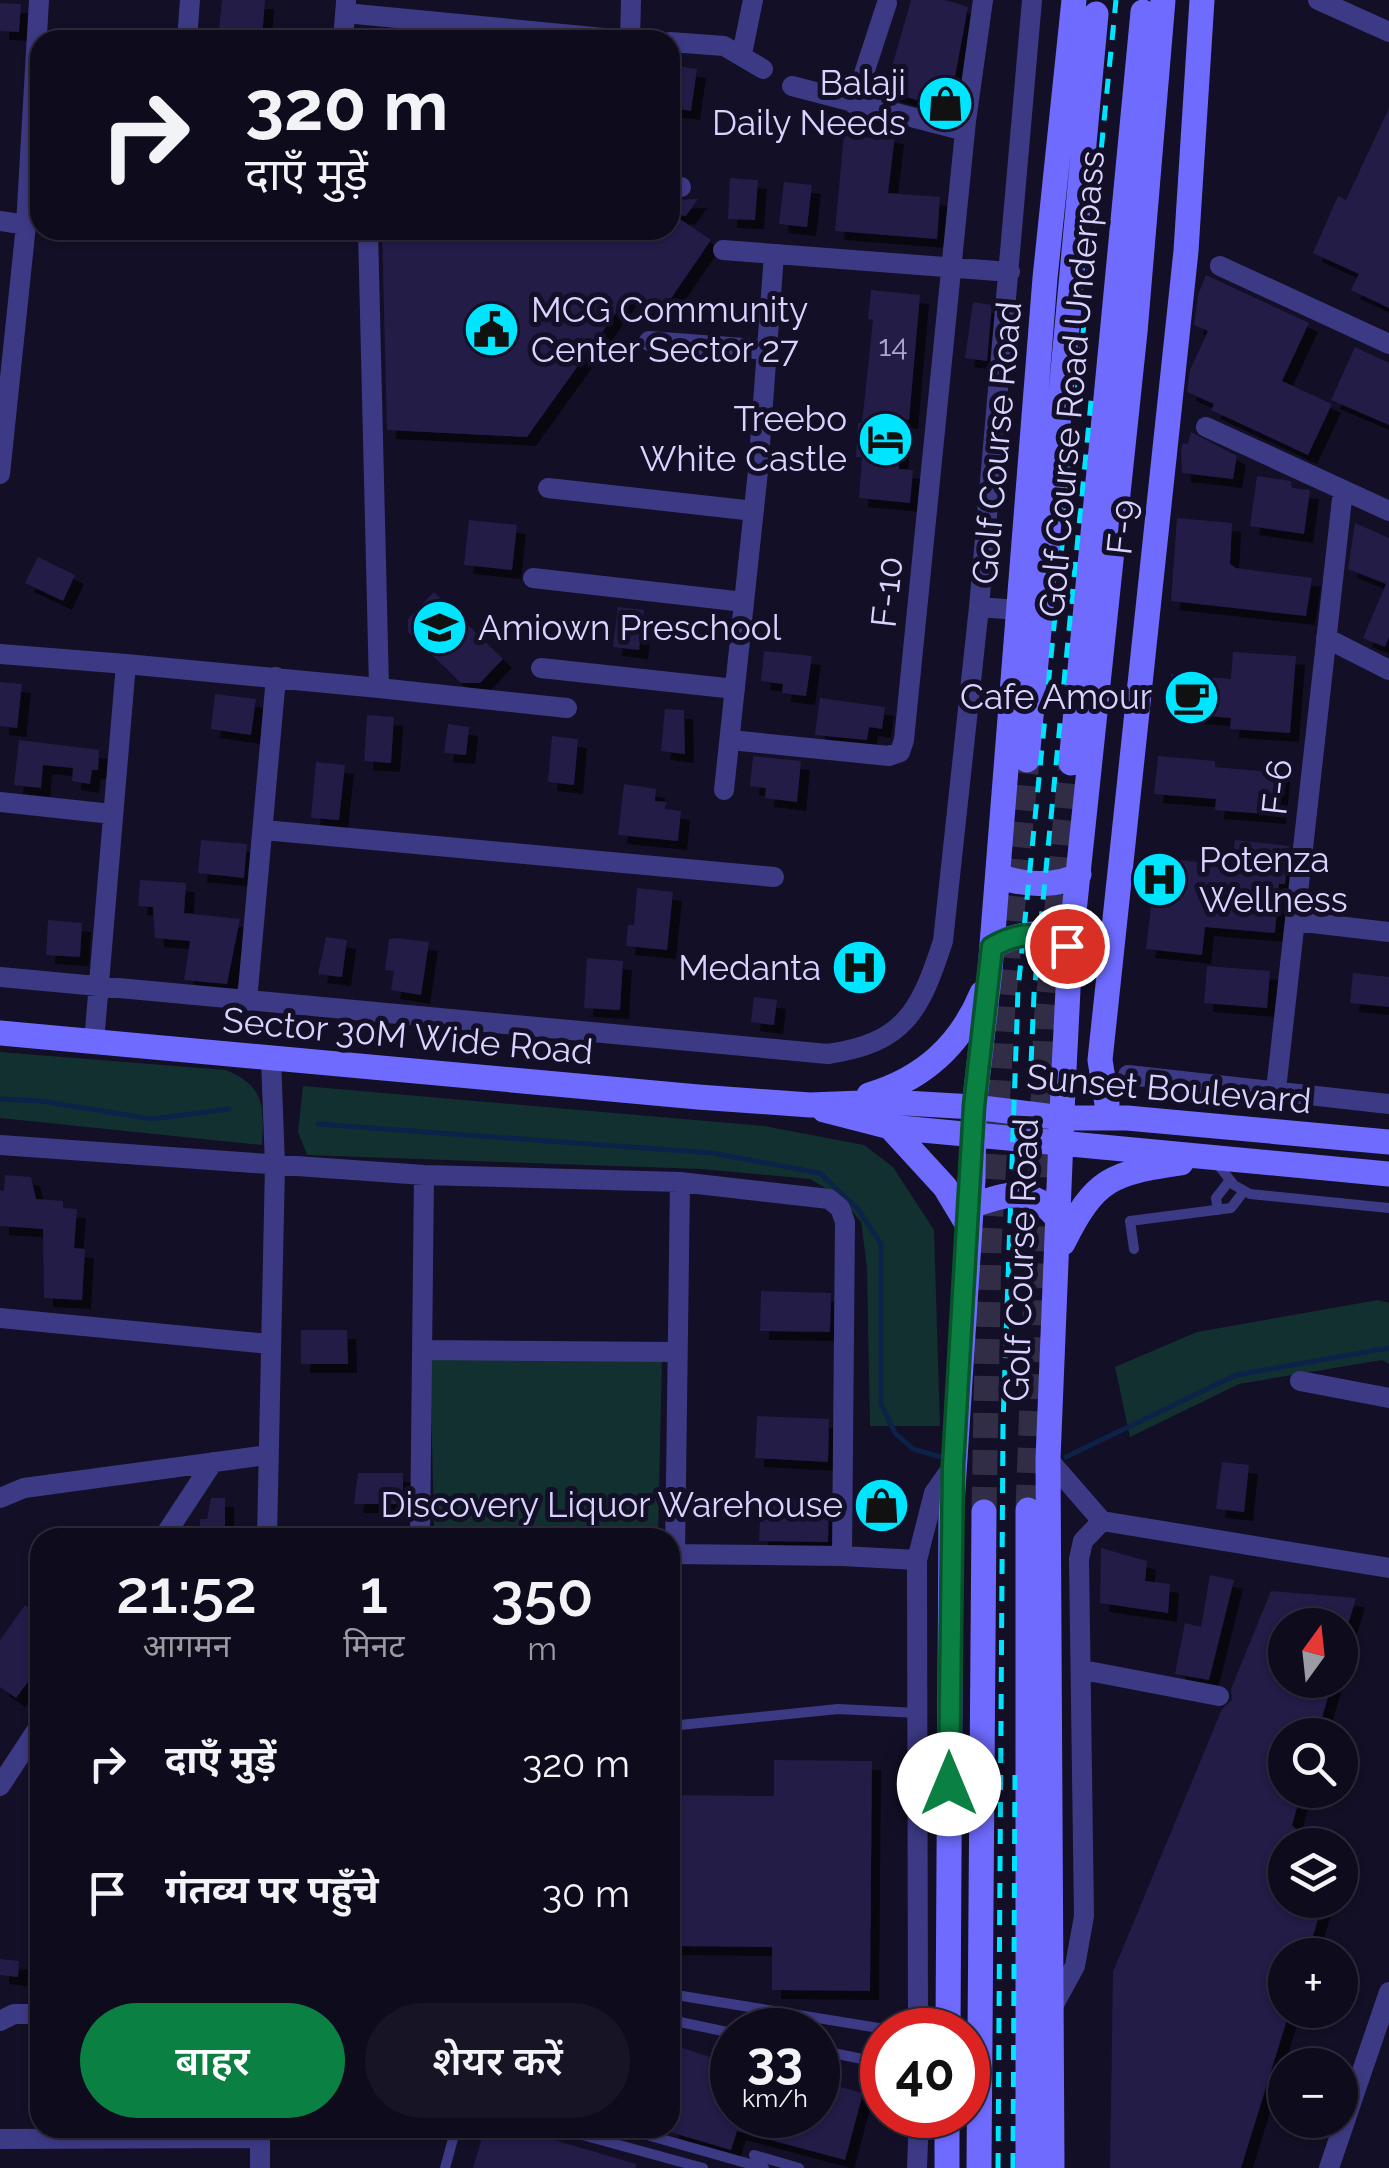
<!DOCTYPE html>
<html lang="hi">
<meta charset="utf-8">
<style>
body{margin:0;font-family:Raleway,"Noto Sans Devanagari",sans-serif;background:#171425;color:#f1f3f6;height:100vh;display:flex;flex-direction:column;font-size:38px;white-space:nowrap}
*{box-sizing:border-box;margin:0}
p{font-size:32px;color:#9b9ba3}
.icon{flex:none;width:55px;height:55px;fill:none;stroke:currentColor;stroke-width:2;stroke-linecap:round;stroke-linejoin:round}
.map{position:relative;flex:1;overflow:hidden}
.details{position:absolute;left:30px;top:1528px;width:650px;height:610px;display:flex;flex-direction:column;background:#0e0b1c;border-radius:30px;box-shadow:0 2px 8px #0004,0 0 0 2px #2e2b3b}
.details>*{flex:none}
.banner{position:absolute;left:30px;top:30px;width:650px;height:210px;border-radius:30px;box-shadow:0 2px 8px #0004,0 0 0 2px #2e2b3b;background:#0e0b1c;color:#f1f3f6;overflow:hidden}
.needle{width:65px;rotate:15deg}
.buttons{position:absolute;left:1268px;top:1608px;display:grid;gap:20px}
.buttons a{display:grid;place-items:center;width:90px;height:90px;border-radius:50%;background:#0e0b1c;box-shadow:0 2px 8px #0004,0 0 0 2px #2e2b3b;font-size:50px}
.speed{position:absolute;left:710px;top:2008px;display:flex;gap:20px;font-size:50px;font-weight:700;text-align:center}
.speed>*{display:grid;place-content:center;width:130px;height:130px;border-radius:50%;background:#0e0b1c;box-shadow:0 2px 8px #0004,0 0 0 2px #2e2b3b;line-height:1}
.speed small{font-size:25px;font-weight:400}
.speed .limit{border:15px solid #d22;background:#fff;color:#111}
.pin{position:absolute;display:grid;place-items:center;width:85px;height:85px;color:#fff;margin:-42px;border:5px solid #fff;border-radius:50%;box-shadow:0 2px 10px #0007}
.me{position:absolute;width:110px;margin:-55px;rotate:0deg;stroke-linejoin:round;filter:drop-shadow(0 0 8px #0008)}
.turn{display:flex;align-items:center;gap:35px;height:210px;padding:0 50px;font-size:45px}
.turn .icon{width:130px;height:130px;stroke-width:2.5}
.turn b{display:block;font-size:70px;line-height:85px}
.eta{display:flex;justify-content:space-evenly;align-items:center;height:170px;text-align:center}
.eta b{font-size:60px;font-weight:600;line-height:70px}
.button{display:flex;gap:20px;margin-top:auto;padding:20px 50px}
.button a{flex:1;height:115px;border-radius:60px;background:#0b8043;color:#fff;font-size:40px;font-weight:600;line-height:115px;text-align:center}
.button a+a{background:#171425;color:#f1f3f6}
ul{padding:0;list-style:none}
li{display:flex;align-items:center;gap:30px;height:130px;padding:0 50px}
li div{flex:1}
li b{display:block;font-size:38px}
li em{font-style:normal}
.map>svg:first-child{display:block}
.green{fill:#12302f}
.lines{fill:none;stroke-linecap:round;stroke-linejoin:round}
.stream{stroke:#0c2248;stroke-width:5}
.building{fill:#241b47;filter:url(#shadow)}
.secondary-tunnel{stroke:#312d47;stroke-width:25;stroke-dasharray:25 12;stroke-linecap:butt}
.lane{stroke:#3d3a85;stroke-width:10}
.street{stroke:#3d3a85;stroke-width:20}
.secondary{stroke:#6f6bff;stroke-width:25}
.rail{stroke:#00e5ff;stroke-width:5;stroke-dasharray:15 12;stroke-linecap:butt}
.route-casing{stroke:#07532c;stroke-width:25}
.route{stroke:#0b8043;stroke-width:18}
.labels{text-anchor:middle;stroke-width:10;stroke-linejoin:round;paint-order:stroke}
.number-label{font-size:30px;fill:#aca6d1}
.poi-label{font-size:35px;fill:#d9d4ff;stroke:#130f26;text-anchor:end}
.street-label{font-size:35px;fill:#d9d4ff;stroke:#130f26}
</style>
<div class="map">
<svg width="1389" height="2168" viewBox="0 0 1389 2168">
<defs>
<filter id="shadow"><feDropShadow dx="9" dy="9" stdDeviation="0" flood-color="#0009"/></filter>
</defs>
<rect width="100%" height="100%" fill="#130f26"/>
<path class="green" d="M0 1052 226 1070C265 1086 264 1107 262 1145L0 1118Z
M303 1086 764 1126 864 1145 893 1167 934 1230 940 1426H870L867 1267 861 1222 840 1197 810 1179 701 1169 307 1155 298 1132Z
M1378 1300 1389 1303V1364L1382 1360 1239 1384 1130 1437 1115 1367 1197 1332Z
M430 1358 662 1359 658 1534 434 1526Z"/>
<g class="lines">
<path class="stream" d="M0 1099 41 1101 152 1119 229 1109
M318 1124 712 1153 820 1173 858 1209 881 1244V1404L895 1433 913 1449 948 1459
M1066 1457 1236 1375 1389 1348"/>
</g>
<path class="building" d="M222 0H265L262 40H218Z
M911 0H945L968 7 949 109 885 91Z
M0 3 21 4 19 32 0 31Z
M670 65 697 69 691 111 670 108Z
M1389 108V308L1351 290 1359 274 1313 253 1338 196 1346 200Z
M872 132 895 135 888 193 940 197 937 239 835 231 844 134 871 138Z
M730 178 758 180 755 220 728 219Z
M784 182 812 185 807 227 779 224Z
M698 199 686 216 674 215 711 240 661 313 631 292 527 437 387 430 382 230H670V200Z
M1206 275 1309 323 1282 381 1332 404 1308 455 1211 410 1214 404 1187 392 1190 370 1208 331 1194 325 1198 295Z
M871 290 920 295 909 420 902 419 899 469 913 470 910 503 859 498 862 457H856L858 423H862L873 320 868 319Z
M973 302 992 305 987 361 965 358Z
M1355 347 1389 363V425L1331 400Z
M1191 432 1237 456 1233 479 1182 473 1181 449 1183 443 1188 444Z
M1257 476 1291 481 1292 488 1310 490 1304 534 1250 526Z
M1177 518 1232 523 1230 564 1236 568 1312 578 1306 616 1171 601Z
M469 520 517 525 512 570 464 565Z
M1355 523 1389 538V637L1385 647 1363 638 1386 584 1348 569Z
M38 557 75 575 63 601 25 583Z
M434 592 503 659 480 683H461L408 632V619Z
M618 607 644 610 639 650 613 647Z
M764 651 812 656 806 696 782 693 783 684 761 681Z
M1233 652 1296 656 1290 733 1230 729 1231 718 1169 713 1171 674 1231 679Z
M0 682 22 684 17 728 0 726Z
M215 694 256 699 251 735 211 729Z
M820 698 885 707 882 729 869 727 867 740 815 735Z
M665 709 684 710 685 754 661 751Z
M367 715 394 717 391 763 364 761Z
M448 724 469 727 466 755 444 753Z
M552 736 578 739 574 785 548 782Z
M19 740 99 750 98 770H92L90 784 72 781 73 768 43 765 41 788 14 785Z
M753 756 801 761 797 802 765 798 766 788 750 786Z
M1158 756 1215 761V767L1281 773 1277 815 1215 810 1216 799 1154 794Z
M316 762 345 765 339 820 311 818Z
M624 784 656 789 655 801 666 802 665 809 681 811 678 841 618 835Z
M201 840 247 844 244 878 198 873Z
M1235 840 1289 846 1285 884H1279L1275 933 1205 927 1202 955 1146 949 1152 898 1142 897 1146 866 1162 868 1164 858 1232 866Z
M140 880 186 883 184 913 240 919 227 984 184 980 190 941 155 938 153 907 138 906Z
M637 888 673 892 667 950 626 946 628 925H634Z
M48 920 82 923 80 957 46 955Z
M326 937 347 940 342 977 318 974Z
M398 938 429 942 421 995 391 990 394 971 385 970 389 939Z
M587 958 623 961 620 1010 584 1008Z
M1207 966 1270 971 1267 1008 1204 1003Z
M1353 973 1389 977V1007L1350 1003Z
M754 997 777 1000 774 1025 751 1022Z
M5 1175 31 1177 36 1199 63 1201V1208L77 1209 74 1248 85 1249 82 1300 44 1298 43 1229 0 1226V1190L4 1191Z
M761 1291 831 1293 830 1332 760 1331Z
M301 1330H347L348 1364H301Z
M757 1416 829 1419 828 1462 755 1458Z
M1222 1462 1249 1465 1244 1512 1216 1509Z
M358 1473H403V1504H354Z
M761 1497 829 1500 828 1542 759 1541Z
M211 1498H225V1538H200V1519H207Z
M1101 1548 1147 1561 1145 1581 1170 1584 1168 1613 1100 1603Z
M1210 1575 1234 1580 1209 1680 1175 1674 1185 1623 1201 1627Z
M1271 1591 1356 1598 1348 1625H1285V1680H1333L1317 1735H1285V1790H1302L1292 1825 1311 1845H1285V1900H1324L1307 1955H1285V2010H1290L1241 2168H1110L1113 1972 1222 1709 1232 1700 1231 1689Z
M25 1605 40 1617V1666L16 1698 0 1687V1640Z
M774 1760 872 1761 870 1991 772 1990V1947L670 1946V1795L774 1796Z
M0 1959 19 1961 18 1977 0 1975Z
M670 2044 732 2064V2115H818V2081L863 2093 845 2160 737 2131 731 2150 670 2132Z
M485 2128H514L636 2164V2168H473Z"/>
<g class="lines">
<path class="secondary-tunnel" d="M1028 1510 1046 1023 1071 763
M984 1512 989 1245 1003 1006 1027 760"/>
<path class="lane" d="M1215 1161 1234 1185 1250 1194 1389 1208
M1218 1210 1216 1198 1230 1180
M1134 1249 1130 1221 1231 1208 1244 1191
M670 1726 838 1709 918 1713
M670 1994 891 2030
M670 2020 732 2033
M818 2050 882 2063
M557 2128 703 2168
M622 2128 764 2168
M754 2155 799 2168
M445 2168 456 2128"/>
<path class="street" d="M1318 0 1389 32
M345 13 625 40
M187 40 190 0
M343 40 346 2
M630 40 631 0
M670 42 724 46 763 69
M742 54 753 0
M792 86 965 131
M854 104 887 3
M670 186 681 187
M0 221 26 225
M723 250 1010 272
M1220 266 1389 344
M649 341 769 350
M1206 427 1389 511
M0 474 26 225 39 0
M548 488 754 511
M533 578 744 602
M979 607 1019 610
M1326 638 1389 670
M0 654 126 664
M541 668 735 689
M379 688 567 708
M730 740 889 756 900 752 904 740 966 121 983 0
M724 790 758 471 774 254
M0 802 112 814
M264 830 774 877
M1295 921 1389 932
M0 977 828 1054C904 1043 920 1012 943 941L979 607 1032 0
M247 1001 276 677
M94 1042 126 664 379 688 368 230
M1128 1075 1389 1104
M1276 1090 1343 490
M0 1145 424 1175 680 1182 829 1199 840 1208 845 1222 842 1556 670 1554
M0 1318 269 1344
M424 1350 677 1352
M1300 1381 1389 1398
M1048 1459 1102 1521 1389 1568
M0 1498 24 1488 267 1455
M163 1538 213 1462
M267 1538 275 1165 271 1059
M420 1538 424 1175
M675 1554 680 1182
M842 1556 917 1560
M1083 1670 1219 1696
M0 1786 40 1725
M1052 2008 1075 1966 1084 1916 1079 1559 1083 1541 1102 1521
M0 2021 14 2014H40
M918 2030 917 1560 934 1493 953 1466
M0 2139 260 2138
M260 2168V2128
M917 2168 919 2115
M1329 2168 1389 1992"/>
<path class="secondary" d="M1027 760 1096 14
M1071 763 1143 12
M998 875C1018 885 1059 888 1079 874
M992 947C1017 933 1047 926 1070 950
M0 1033 698 1097 810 1105 887 1102 974 1107 1063 1118H1127L1389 1142
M869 1095C923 1079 960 1046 982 993
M1107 1104 1100 1060 1186 251 1202 0
M824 1110 890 1127 1389 1174
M890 1127 945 1187 969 1227
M971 1206C1008 1193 1033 1185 1059 1221
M1063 1243C1095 1178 1112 1173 1181 1163
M1028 1510V2168
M948 2030 951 1520 973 1180 974 1107 990 970 1045 278 1074 0
M947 2168V2115
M979 2168 984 1512
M1052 2168 1048 1459 1063 1089 1070 950 1135 332 1163 0"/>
<path class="rail" d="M1030 1088 1034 994 1092 391
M998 2168 1003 1424 1018 990 1116 0
M1013 2168 1015 1768"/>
</g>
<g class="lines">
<defs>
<path id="route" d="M949 1784 953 1466 974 1106 992 947C1020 931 1037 932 1067 946"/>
</defs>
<use href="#route" class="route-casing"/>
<use href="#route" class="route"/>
</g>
<defs>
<symbol id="shop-disc" viewBox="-11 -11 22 22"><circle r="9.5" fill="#00e5ff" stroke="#130f26"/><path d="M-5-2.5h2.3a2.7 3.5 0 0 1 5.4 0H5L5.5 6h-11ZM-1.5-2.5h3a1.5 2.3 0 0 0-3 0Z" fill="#111"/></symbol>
<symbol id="civic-disc" viewBox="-11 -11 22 22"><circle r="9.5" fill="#00e5ff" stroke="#130f26"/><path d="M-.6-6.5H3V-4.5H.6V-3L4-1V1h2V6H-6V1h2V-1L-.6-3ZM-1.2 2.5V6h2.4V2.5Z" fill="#111"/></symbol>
<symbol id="hotel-disc" viewBox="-11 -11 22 22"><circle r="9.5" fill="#00e5ff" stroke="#130f26"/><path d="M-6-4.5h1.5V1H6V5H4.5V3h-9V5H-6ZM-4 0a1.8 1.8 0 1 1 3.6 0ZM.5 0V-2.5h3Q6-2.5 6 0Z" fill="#111"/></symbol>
<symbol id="school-disc" viewBox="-11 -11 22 22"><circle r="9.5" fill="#00e5ff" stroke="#130f26"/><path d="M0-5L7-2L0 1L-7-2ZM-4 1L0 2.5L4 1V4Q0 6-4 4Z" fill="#111"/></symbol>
<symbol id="cafe-disc" viewBox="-11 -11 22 22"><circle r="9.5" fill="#00e5ff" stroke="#130f26"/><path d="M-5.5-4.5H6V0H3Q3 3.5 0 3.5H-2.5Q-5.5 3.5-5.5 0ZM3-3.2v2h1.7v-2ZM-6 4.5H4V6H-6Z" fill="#111"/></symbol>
<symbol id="hospital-disc" viewBox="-11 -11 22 22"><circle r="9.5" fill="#00e5ff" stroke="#130f26"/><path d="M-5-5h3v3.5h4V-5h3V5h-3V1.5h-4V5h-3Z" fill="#111"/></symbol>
</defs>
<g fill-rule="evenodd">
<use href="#shop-disc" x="914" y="72" width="63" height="63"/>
<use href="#civic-disc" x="460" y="298" width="63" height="63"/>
<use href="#hotel-disc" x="854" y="408" width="63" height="63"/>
<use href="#school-disc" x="408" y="596" width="63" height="63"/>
<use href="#cafe-disc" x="1160" y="666" width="63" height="63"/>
<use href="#hospital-disc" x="1128" y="848" width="63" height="63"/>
<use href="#hospital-disc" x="828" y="936" width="63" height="63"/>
<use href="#shop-disc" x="850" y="1474" width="63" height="63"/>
</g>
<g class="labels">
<g class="number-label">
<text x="893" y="356">14</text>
</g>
<g class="poi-label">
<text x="906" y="95">Balaji<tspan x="906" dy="40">Daily Needs</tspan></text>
<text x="531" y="322" text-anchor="start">MCG Community<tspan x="531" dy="40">Center Sector 27</tspan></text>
<text x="847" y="431">Treebo<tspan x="847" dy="40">White Castle</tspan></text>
<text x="478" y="640" text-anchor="start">Amiown Preschool</text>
<text x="1152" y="709">Cafe Amour</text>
<text x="1199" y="872" text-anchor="start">Potenza<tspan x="1199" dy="40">Wellness</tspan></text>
<text x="821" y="980">Medanta</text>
<text x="843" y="1517">Discovery Liquor Warehouse</text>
</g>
<g class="street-label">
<text transform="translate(1072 384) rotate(-85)" y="12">Golf Course Road Underpass</text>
<text transform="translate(997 443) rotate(-85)" y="12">Golf Course Road</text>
<text transform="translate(1122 527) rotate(-84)" y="12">F-9</text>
<text transform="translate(887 592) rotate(-84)" y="12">F-10</text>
<text transform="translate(1277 787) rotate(-84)" y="12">F-6</text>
<text transform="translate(408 1036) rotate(5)" y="12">Sector 30M Wide Road</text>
<text transform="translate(1169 1089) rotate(5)" y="12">Sunset Boulevard</text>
<text transform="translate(1021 1260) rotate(-88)" y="12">Golf Course Road</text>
</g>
</g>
</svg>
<div class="buttons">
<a><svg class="needle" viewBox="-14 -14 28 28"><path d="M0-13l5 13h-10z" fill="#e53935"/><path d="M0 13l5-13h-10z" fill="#9b9ba3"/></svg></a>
<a><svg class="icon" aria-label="search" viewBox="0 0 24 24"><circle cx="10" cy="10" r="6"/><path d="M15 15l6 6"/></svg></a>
<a><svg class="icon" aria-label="layers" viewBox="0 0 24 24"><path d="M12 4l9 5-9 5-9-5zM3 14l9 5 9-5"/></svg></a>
<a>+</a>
<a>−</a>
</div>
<div class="speed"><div>33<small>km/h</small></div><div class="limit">40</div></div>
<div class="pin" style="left:1067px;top:946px;background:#d93025"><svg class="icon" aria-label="arrive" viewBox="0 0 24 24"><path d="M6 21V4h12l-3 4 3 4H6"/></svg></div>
<svg class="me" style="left:949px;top:1784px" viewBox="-20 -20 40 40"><circle r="19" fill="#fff"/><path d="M0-13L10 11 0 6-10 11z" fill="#0b8043"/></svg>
<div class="banner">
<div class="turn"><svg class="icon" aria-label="right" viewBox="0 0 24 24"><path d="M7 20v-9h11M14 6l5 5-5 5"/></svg><div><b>320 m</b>दाएँ मुड़ें</div></div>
</div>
<section class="details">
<div class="eta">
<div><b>21:52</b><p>आगमन</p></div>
<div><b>1</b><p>मिनट</p></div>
<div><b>350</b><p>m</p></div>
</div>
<ul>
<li><svg class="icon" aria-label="right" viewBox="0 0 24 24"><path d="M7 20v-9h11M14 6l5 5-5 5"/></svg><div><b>दाएँ मुड़ें</b></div><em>320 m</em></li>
<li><svg class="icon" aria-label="arrive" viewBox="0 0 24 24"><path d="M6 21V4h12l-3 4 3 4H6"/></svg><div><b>गंतव्य पर पहुँचे</b></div><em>30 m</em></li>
</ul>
<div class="button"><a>बाहर</a><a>शेयर करें</a></div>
</section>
</div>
